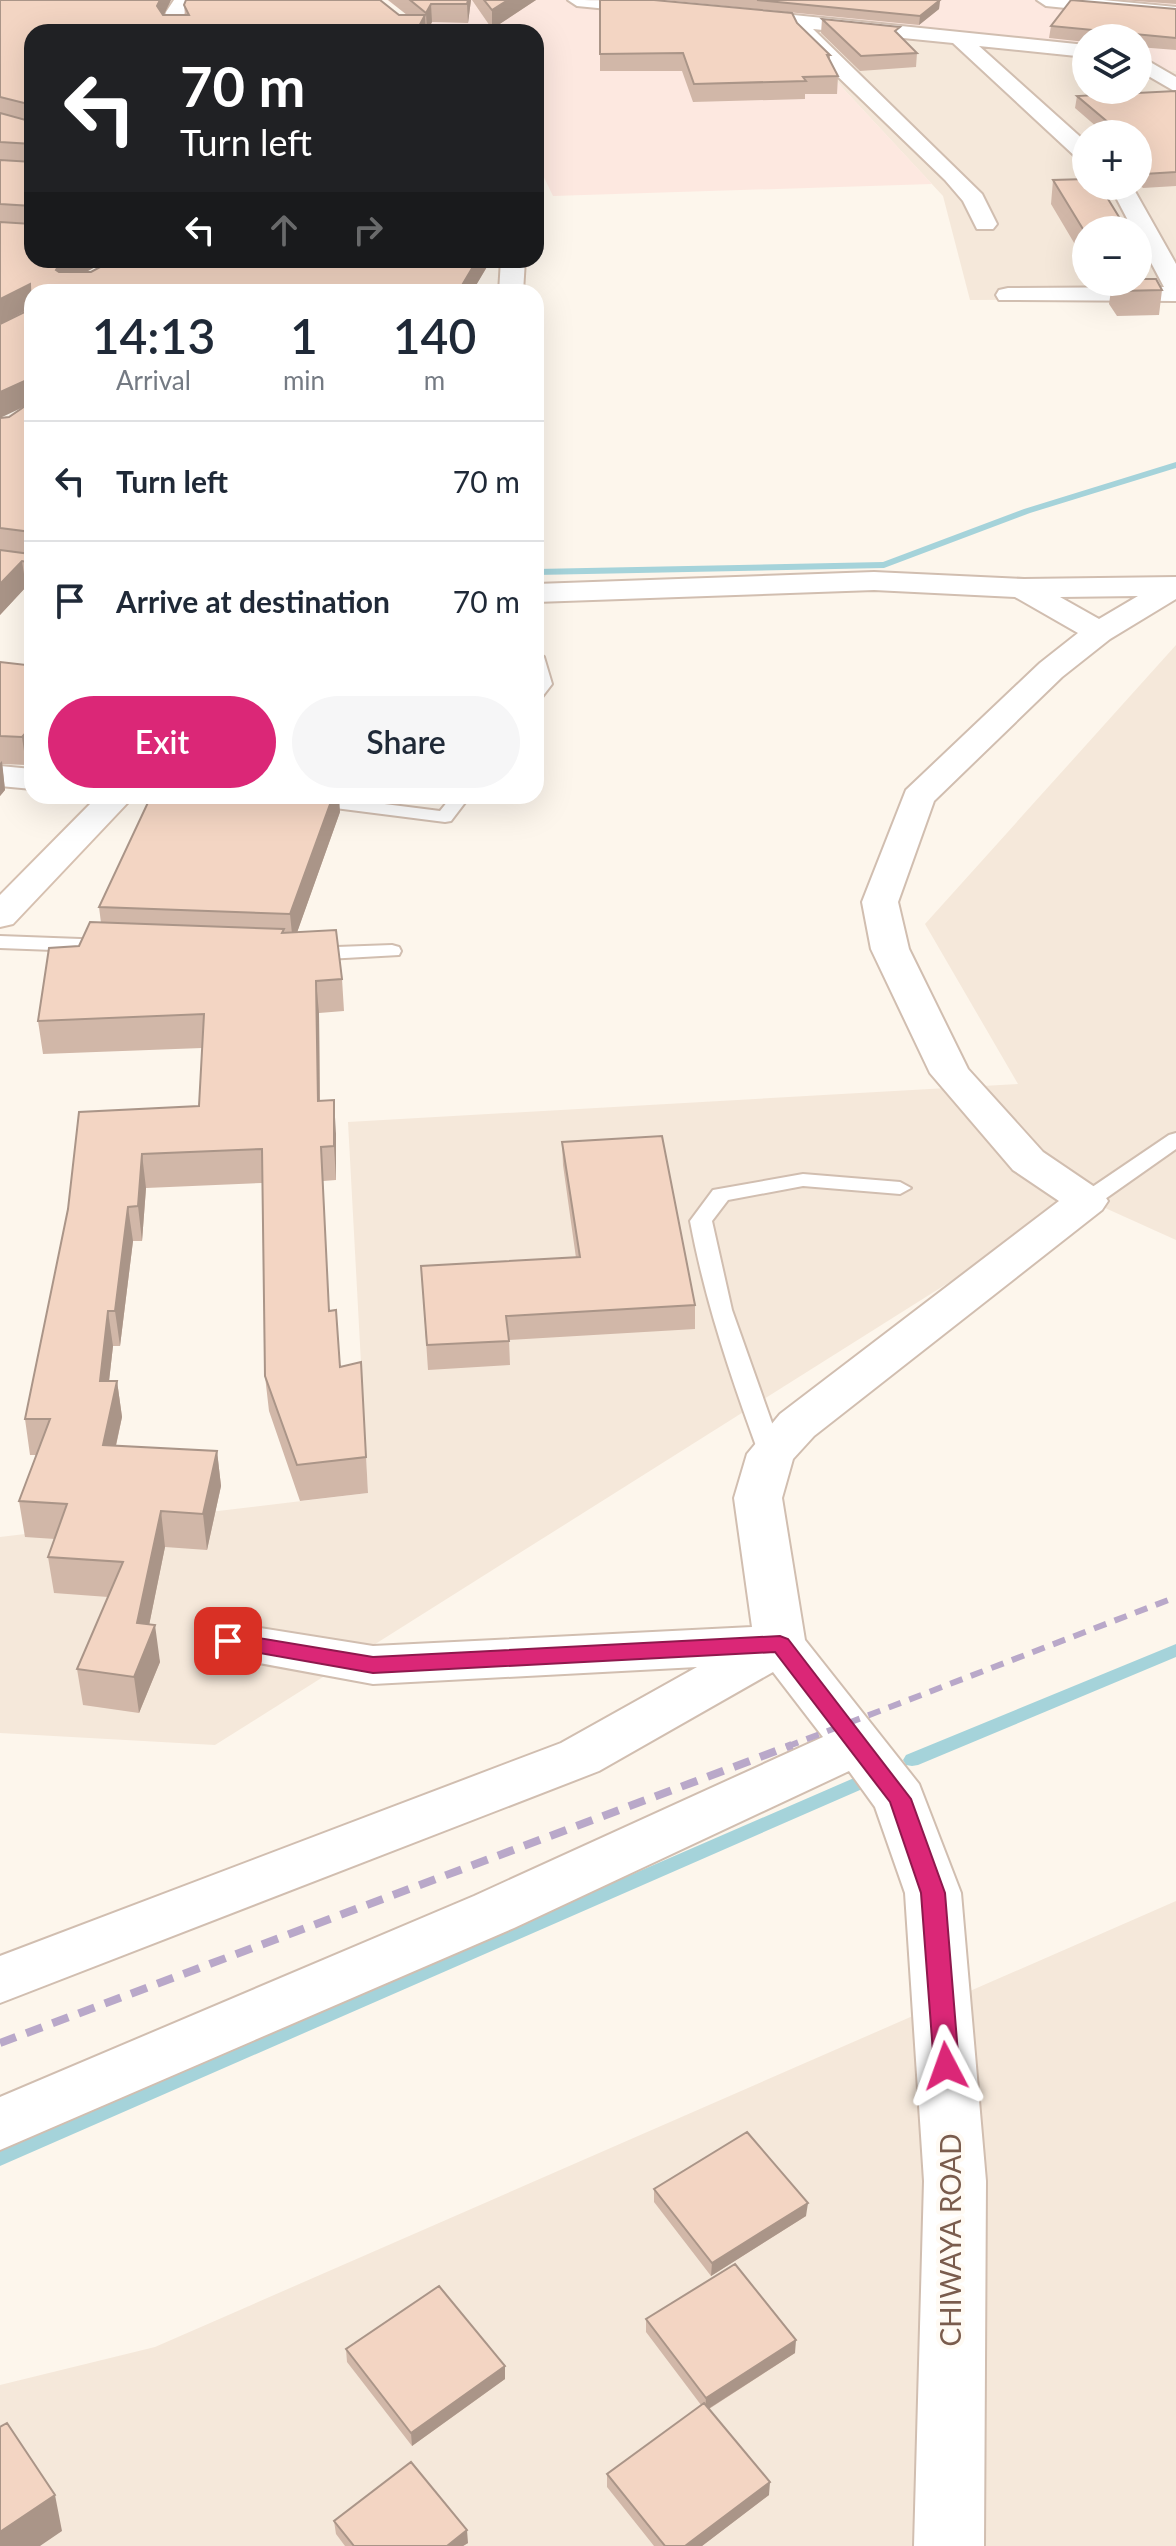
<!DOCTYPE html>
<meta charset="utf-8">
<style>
body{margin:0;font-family:Lato,sans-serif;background:#f6f6f7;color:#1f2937;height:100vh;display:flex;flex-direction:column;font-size:30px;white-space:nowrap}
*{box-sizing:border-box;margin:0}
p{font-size:26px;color:#747a83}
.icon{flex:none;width:44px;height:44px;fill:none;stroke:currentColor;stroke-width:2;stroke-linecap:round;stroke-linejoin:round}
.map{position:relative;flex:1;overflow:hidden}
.sheet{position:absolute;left:24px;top:284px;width:520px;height:520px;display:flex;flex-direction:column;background:#fff;border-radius:24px;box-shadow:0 8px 32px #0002}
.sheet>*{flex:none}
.banner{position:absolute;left:24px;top:24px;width:520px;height:244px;border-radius:24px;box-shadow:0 8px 32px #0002;background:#202124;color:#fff;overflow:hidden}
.controls{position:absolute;left:1072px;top:24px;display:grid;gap:16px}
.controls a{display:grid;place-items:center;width:80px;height:80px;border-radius:50%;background:#fff;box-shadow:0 8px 32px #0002;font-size:40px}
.pin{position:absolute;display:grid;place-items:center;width:68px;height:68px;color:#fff;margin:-34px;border-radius:16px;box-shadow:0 4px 12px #0006}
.me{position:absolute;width:88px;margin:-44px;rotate:356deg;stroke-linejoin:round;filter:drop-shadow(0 0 6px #0008)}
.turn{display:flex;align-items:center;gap:28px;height:168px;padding:0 24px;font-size:36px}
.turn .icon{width:104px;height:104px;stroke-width:2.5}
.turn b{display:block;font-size:56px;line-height:68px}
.lanes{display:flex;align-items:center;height:76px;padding:0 24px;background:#0003;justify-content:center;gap:40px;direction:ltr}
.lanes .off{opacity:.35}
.eta{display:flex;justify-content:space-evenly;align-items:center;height:136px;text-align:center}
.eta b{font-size:48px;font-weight:600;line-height:56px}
.button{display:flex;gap:16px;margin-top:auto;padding:16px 24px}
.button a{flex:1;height:92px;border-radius:48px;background:#db2777;color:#fff;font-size:32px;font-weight:600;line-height:92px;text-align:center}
.button a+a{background:#f6f6f7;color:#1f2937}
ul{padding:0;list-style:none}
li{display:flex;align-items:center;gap:24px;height:120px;padding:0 24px;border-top:2px solid #e0e1e3}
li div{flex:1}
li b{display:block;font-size:30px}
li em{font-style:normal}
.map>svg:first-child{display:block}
.residential{fill:#f5e8da;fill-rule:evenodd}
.commercial{fill:#fde8e0}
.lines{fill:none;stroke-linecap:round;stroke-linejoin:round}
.stream{fill:#a5d3da;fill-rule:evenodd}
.service-casing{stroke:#d1beb0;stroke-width:4}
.minor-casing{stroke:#d1beb0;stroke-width:4}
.secondary-casing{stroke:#d6c0b0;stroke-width:4}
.service{fill:#fff;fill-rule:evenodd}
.minor{fill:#fff;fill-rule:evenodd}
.secondary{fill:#fff;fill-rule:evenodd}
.rail-far1{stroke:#b9a8c9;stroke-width:6;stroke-dasharray:13 9;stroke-linecap:butt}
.rail{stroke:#b9a8c9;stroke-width:8;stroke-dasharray:17 11;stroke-linecap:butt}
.wall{fill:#d1b7a8}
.shaded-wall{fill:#aa9588}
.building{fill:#f3d5c3;stroke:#aa9588;stroke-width:2}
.route{fill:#db2777;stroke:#8e194d;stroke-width:2}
.labels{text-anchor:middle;stroke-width:8;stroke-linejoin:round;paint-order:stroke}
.near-street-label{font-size:28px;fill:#7a5c4d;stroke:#fffaf3}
</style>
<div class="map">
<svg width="1176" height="2546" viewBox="0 0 1176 2546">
<rect width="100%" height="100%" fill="#fdf6ec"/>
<path class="residential" d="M785 26 1086 48V90H1138V60L1158 69 1176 71V299L970 300 943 196ZM1086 134H1138V186H1086ZM1086 230H1138V282H1086Z
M1176 645V1240L1083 1198 215 1745 0 1733V1537L368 1493 348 1122 1018 1084 925 924Z
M1176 1901V2546H0V2385L155 2347Z"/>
<path class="commercial" d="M387 0H1176V71L1158 69 1138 60V38H1086V48L785 26 932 184 553 196 536 161V32H432Z"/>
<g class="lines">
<path class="stream" d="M1176 462V468L1030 513 884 568 536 575V569L883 562 1024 509Z
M1176 1644V1657L918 1765 912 1766 906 1765 903 1760 906 1755Z
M854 1778 860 1780 863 1785 860 1790 0 2166V2149Z"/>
<defs>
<path id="service" d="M536 652 544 657 552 684 542 697 536 699Z
M271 796H321L440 811 452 796H470L451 821 445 822 280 801Z
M0 936 107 940 116 946 107 952 0 948Z
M392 945 399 947 401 951 399 955 309 960 300 954 309 948Z
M1176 1133V1149L1095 1206H1079L1076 1201 1079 1196 1169 1135Z
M803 1174 900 1182 911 1188 900 1194 803 1186 728 1200 712 1221 732 1310 783 1454 779 1460H763L759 1454C731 1378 705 1301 690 1221L713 1190Z"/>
<path id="minor" d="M174 0H194L185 12 182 25 188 32H167L162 26 166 12Z
M568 0C589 0 655 0 669 8L659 14 577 6Z
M1037 0H1103L1176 7V19L1046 6Z
M735 9 1086 45V57L979 46 1086 142V161L1078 159 953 43 813 29 982 194 997 224 993 229H977L963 201 945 180 798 38 793 27 728 19 725 15Z
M1138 55 1176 77V92L1138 70Z
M1110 186H1132L1176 264V301L999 300 996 295 999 290 1008 288 1164 287 1138 238V230H1133Z
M874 572 1024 579 1176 577V599L1110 639 1062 677 934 801 898 902 909 949 968 1069 1043 1152 1102 1192 1108 1201 1102 1210 814 1436 793 1459 782 1498 805 1640 919 1784 961 1893 986 2181 984 2546H914L924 2181 905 1893 875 1807 849 1771 514 1928 0 2150V2097L474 1896 823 1737 773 1672 599 1771 0 2003V1956L561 1743 697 1667 373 1684 210 1654 202 1641 210 1628 228 1623 373 1646 752 1627 734 1498 747 1454 780 1414 1059 1201 1013 1170 930 1073 871 949 862 902 906 790 1040 663 1078 633 1015 597 874 590 536 602V584ZM1138 596 1099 619 1060 597Z
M0 766 32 769V789L0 786Z"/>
<path id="secondary" d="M501 260H525L523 292H499Z
M98 796H134L13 924 0 927V895Z"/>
</defs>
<use href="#service" class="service-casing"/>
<use href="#minor" class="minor-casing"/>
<use href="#secondary" class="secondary-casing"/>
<use href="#service" class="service"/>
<use href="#minor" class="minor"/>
<use href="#secondary" class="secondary"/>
<path class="rail-far1" d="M786 1747 1176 1597"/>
<path class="rail" d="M0 2043 792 1745"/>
</g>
<path class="wall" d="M0 0H171L164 15H185L184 5 399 15H407L388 0H471L468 23 432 22 427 32 426 31 32 32V260H108L86 272 491 260 472 292H32V588L26 587 0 615V418L9 417 23 407 31 308 0 324Z
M472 0H536L492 29Z
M600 0 797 23 830 55V61L838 76 837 94H805V99L693 102 682 71H600Z
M664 0H940L939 9 919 25Z
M1122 0H1176V4Z
M1176 9V50L1138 47V38H1086V42L1049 38 1051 26Z
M822 19 900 36 917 53 916 67 860 71 821 33Z
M1176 91V186L1143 188 1138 183V134H1105L1075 108 1077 96Z
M1053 180 1086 230V263L1051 204Z
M1138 249 1144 259 1142 279 1162 290 1159 315 1117 316 1109 304 1112 284H1098L1097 282H1138Z
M0 662 26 665V765L2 764 5 790 0 796Z
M416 796H434L432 799Z
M340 812 297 932 342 979 344 1011 319 1013 320 1101 336 1134V1180L323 1181 329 1311 340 1367 361 1362 368 1493 300 1501 269 1411 265 1376 262 1183 146 1188 142 1241H133L120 1346H113L109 1381H117L122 1417 116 1446 217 1451 221 1486 207 1550 165 1547 149 1625 160 1662 139 1713 83 1705 77 1669 108 1597 54 1593 48 1557 55 1539 25 1537 19 1501 36 1455H30L25 1419 68 1209 199 1106 202 1048 43 1054 38 1021 101 923 99 907Z
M562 1142 695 1305V1329L509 1340 510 1365 428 1370 421 1266 576 1258 563 1165Z
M654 2189 806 2216 711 2276 654 2202Z
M646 2319 795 2353 709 2409 769 2495 702 2546H654L607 2487V2474L701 2405 646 2332Z
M346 2349 505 2379 412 2446 347 2362Z
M334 2521 468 2543 463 2546H345L336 2534Z"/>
<path class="shaded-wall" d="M160 0H171L159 25 157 6Z
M468 0H471L468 23 467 4Z
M508 0H536L492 29V10Z
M940 0 939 9 919 25 920 16Z
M431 4 432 22 427 32 426 13Z
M425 15 426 32H416Z
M64 260H108L64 284 56 270 61 262Z
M477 260H491L472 292H458Z
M30 284 32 307 0 324V299Z
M31 378 32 403 0 418V392Z
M22 561 26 587 0 615V584Z
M32 726V759L26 765 22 737Z
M2 761 5 790 0 796V763Z
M333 796H339L340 812 293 944 290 914Z
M316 981 319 1013 320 1135 318 1101Z
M334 1100 336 1134V1180L334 1146Z
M142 1154 146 1188 142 1241 138 1206Z
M128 1207 133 1241 120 1346 115 1311Z
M108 1311 113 1346 105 1416 100 1381Z
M117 1381 122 1417 108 1481 103 1445Z
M217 1451 221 1486 207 1550 203 1514Z
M161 1511 165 1547 143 1655 155 1625 160 1662 139 1713 134 1677 137 1623Z
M808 2203 806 2216 711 2276 712 2263Z
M796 2340 795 2353 705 2411 706 2398Z
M505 2366V2379L412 2446 411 2433Z
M770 2482 769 2495 702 2546H685Z
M55 2495 62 2531 40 2546H0V2532Z
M467 2530 468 2543 463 2546H447Z"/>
<path class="building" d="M0 0H160L157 6 163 15H189L184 5 186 0H380L399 15H425L416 32H32V105L0 97Z
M410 0H468L467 4H431L426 13Z
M484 0H508L492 10Z
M600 0H654L792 13 797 23 830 55H827L838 76 803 77 806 81 694 84 683 53 600 54Z
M757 0H940L920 16Z
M1071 0 1176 9V38L1051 26Z
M822 19 900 27 895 31 917 53 861 56Z
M1176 91V172L1144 174 1138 168V134H1122L1077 96Z
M0 113 29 121 32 119V260H64L61 262 56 270 59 272H91L113 260H477L458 292H32V563L22 561 0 584V550L31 554V532L0 528V418L9 417 31 402V378L0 392V324L31 309 30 284 0 299V222L31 224 32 206 0 204V160L32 162V144L0 142Z
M1086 179V186H1100L1127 230H1086V234L1053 180Z
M1138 249 1144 259H1138Z
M1138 279H1156L1162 290 1119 291 1114 282H1138Z
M32 660V726L22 737 0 736V662L26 665Z
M151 796H333L290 914 99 907Z
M90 922 284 929 282 933 336 930 342 979 316 981 318 1101 334 1100V1146L321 1147 329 1311 336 1310 340 1367 361 1362 366 1457 297 1465 265 1376 262 1149 142 1154 138 1206 128 1207 115 1311H108L100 1381H117L103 1445 217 1451 203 1514 161 1511 137 1623 155 1625 134 1677 77 1669 123 1562 48 1557 67 1504 19 1501 50 1419H25L68 1209 79 1112 199 1106 204 1014 38 1021 49 948 79 946Z
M662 1136 695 1305 506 1316 509 1341 427 1345 421 1266 580 1257 562 1142Z
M747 2132 808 2203 712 2263 654 2189Z
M735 2264 796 2340 706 2398 646 2319Z
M439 2286 505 2366 411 2433 346 2349Z
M704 2403 770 2482 685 2546H665L607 2474Z
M7 2423 55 2495 0 2532V2427Z
M411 2462 467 2530 447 2546H354L334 2521Z"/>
<path class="route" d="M228 1633 373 1657 780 1636 788 1639 911 1799 945 1893 959 2066 955 2073 946 2076 937 2073 934 2066 921 1893 890 1802 775 1652 373 1673 220 1646 217 1641 220 1635Z"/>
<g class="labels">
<g class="near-street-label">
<text transform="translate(951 2240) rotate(-90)" y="10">CHIWAYA ROAD</text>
</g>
</g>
</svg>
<div class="controls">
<a><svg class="icon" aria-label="layers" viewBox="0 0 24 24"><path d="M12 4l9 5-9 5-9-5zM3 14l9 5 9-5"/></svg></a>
<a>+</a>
<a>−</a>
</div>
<div class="pin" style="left:228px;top:1641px;background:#d93025"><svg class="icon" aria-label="arrive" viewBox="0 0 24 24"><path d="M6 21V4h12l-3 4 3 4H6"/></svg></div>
<svg class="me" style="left:946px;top:2066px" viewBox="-20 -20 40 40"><path d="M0-17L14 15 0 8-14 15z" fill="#db2777" stroke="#fff" stroke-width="4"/></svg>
<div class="banner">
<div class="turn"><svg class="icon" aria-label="left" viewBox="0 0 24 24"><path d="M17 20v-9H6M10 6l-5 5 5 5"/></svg><div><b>70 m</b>Turn left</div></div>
<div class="lanes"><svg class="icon" aria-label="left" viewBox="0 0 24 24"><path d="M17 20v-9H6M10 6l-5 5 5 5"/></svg><svg class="icon off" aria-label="ahead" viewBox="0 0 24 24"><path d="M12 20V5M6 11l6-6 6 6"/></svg><svg class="icon off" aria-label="right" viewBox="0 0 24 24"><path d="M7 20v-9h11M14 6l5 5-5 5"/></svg></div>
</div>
<section class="sheet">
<div class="eta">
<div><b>14:13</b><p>Arrival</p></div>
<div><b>1</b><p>min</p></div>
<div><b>140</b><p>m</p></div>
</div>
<ul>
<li><svg class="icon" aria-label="left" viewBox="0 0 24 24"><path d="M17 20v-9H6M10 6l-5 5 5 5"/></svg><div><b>Turn left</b></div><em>70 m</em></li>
<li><svg class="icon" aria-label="arrive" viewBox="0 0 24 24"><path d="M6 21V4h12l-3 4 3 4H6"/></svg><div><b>Arrive at destination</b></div><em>70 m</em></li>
</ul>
<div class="button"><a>Exit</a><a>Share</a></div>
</section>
</div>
